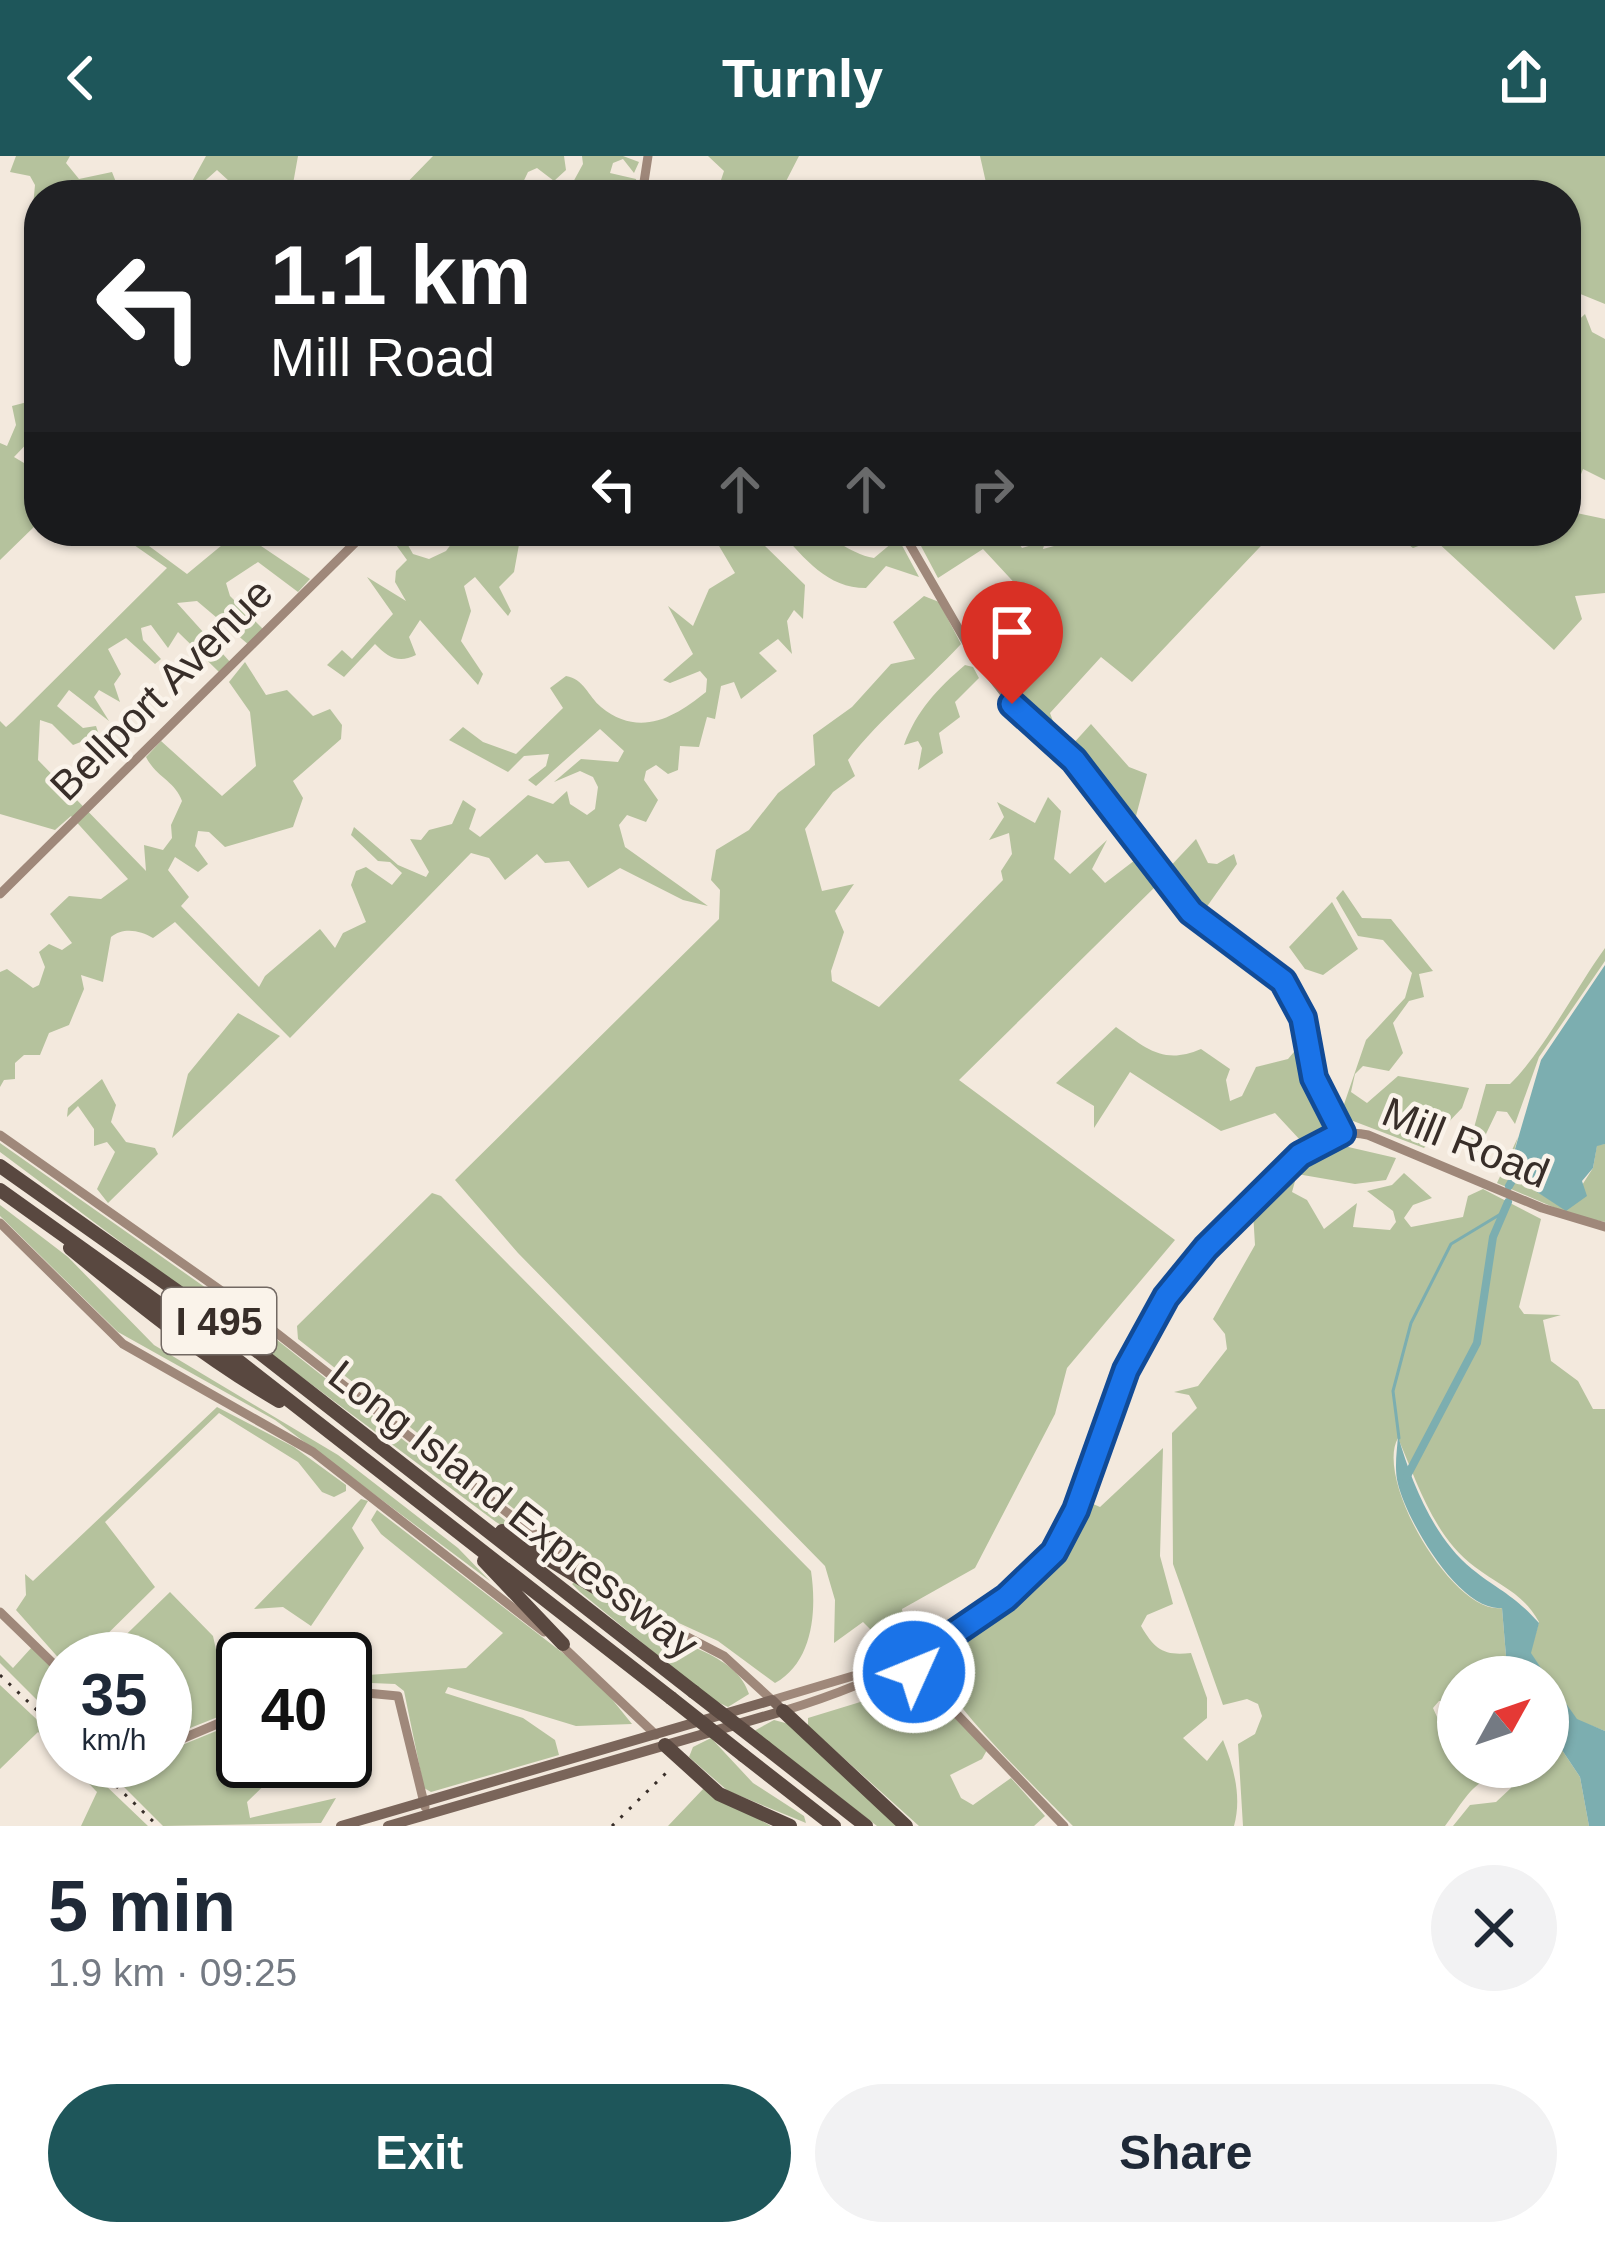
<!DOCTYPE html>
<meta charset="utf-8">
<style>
body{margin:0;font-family:Helvetica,sans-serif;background:#f2f2f3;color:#1f2937;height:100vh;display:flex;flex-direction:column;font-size:45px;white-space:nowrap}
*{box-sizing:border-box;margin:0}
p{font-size:39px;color:#747a83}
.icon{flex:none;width:66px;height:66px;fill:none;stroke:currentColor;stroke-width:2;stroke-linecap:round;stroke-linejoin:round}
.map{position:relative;height:1670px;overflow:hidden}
.sheet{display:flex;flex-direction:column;background:#fff;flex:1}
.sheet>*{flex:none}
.guide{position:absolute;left:24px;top:24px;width:1557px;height:366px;border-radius:48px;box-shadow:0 3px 9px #0004;background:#202124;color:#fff;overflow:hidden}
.needle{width:78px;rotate:50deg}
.tools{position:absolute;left:1437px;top:1500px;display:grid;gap:24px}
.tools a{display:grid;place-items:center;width:132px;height:132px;border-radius:50%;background:#fff;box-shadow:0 3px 9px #0004;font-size:60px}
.speed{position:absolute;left:36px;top:1476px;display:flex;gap:24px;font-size:60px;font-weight:700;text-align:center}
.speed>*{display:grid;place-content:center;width:156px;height:156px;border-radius:50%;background:#fff;box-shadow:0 3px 9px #0004;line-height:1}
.speed small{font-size:30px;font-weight:400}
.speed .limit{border:6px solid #111;border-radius:18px;background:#fff;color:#111}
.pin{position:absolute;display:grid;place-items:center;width:102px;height:102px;color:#fff;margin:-123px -51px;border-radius:50% 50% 50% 0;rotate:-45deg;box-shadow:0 0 12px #0007}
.pin .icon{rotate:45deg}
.me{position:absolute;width:132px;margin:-66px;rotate:46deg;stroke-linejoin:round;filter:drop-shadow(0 0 9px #0008)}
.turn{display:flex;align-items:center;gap:42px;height:252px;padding:0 48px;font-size:54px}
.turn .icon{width:156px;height:156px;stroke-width:2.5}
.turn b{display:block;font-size:84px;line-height:102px}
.lanes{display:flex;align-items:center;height:114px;padding:0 48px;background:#0003;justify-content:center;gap:60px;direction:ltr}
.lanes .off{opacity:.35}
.round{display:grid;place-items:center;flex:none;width:126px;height:126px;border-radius:63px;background:#f2f2f3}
.overview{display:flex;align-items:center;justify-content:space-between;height:204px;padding:0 48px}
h1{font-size:72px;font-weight:700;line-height:90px}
.primary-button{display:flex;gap:24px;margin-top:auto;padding:24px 48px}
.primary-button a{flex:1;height:138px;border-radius:72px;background:#1e565a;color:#fff;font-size:48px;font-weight:700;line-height:138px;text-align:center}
.primary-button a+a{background:#f2f2f3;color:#1f2937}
header{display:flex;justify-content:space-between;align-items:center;height:156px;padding:0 48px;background:#1e565a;color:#fff;font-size:54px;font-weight:700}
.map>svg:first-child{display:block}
.green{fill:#b5c29d}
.water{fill:#7caeb0}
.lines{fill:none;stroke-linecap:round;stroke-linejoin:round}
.stream{stroke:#7caeb0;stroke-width:3}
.river{stroke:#7caeb0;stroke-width:8}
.secondary{stroke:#9f887a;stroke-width:9}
.primary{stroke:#7a655a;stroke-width:10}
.highway{stroke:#594840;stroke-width:14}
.rail{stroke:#382e29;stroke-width:3;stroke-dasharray:3 9;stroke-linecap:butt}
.highway-bridge{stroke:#594840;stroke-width:14}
.route-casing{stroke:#114b97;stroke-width:30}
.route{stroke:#1a73e8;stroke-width:21}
.labels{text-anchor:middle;stroke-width:9;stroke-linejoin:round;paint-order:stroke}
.shield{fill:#faf3ea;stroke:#726963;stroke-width:3}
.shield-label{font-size:39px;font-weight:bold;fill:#382e29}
.street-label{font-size:42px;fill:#382e29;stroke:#faf3ea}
</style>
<header><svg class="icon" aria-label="back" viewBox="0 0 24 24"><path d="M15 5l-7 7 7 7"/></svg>Turnly<svg class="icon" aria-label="share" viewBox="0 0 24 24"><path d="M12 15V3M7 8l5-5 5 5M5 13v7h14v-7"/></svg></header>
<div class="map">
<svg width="1605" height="1670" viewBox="0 0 1605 1670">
<rect width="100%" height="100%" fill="#f3e9dd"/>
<path class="green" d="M16 0H70L66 7 79 23 112 16 121 39H50L46 34 33 50 35 29 30 20 10 16Z
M206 0H298L291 39H220L229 25 217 14 198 31 190 29Z
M433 0H564L566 14 554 25 537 12 528 16 517 39H395Z
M582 0H623L639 6 634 17 623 3 613 7 610 17 636 23 637 29 610 24 609 39H566L583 8Z
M708 0H799L781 35 786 39H716L724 15Z
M980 0H1605V148L1573 135 1566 141V39H979L987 31Z
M1585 158 1592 176 1605 183V324L1583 313 1567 355 1605 363V437L1575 440 1582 463 1554 494 1435 384 1413 392 1389 375H1566V176Z
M39 243V275L14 301 39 316V366L0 404V287L7 290 16 269 12 250Z
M114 375H158L149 390 187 418 239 375 310 423 298 436 258 406 226 427 230 440 264 474 249 489 197 445 177 447 231 507 219 516 178 476 168 492 151 469 141 472 143 484 161 503 155 508 126 482 108 493 121 518 114 528 120 546 99 534 94 541 109 565 69 534 57 550 83 572 96 570 99 579 73 589 52 568 40 564 38 604 146 715 144 689 163 694 172 682 171 669 182 645C175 625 156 621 146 601L161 585 222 640 256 610 250 556 229 526 245 506 266 539 287 534 313 560 330 553 342 569 341 583 293 625 303 642 293 671 225 691 209 676 198 675 195 690 208 708 198 716 175 701 168 714 189 741 181 750 259 831 265 820 320 773 335 792 343 777 366 766 351 729 356 715 366 711 392 729 402 717 390 706 378 705 351 679 354 671 398 709 426 721 429 716 410 683 421 684 429 674 452 668 463 644 476 653 469 673 480 681 528 639 553 648 567 635 570 648 587 659 595 653 598 631 593 621 580 615 554 626 581 603 618 606 624 595 600 573 536 630 528 624 546 610 549 598 524 600 508 616 449 584 463 571 483 586 516 598 563 552 550 532 566 520C584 523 588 540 601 551 639 582 674 562 706 536L707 523 700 515 670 527 663 524 693 498 668 450 693 470 709 433 735 417 712 378 731 389 763 388 805 429 803 463 794 454 787 465 792 498 778 483 759 497 777 515 741 543 734 526 721 530 715 563 707 561 699 591 680 590 678 614 668 618 656 609 646 615 644 624 658 644 646 666 627 659 619 669 625 691 708 750 683 744 620 712 588 732 569 705 545 707 537 698 505 724 489 702 471 697 290 882 175 766 153 782C140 774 123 771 111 781L103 826 81 819 84 833 69 869 49 877 40 899H24L15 907V923L4 924 0 931V816L7 813 33 832 39 829 45 811 39 796 49 788 62 794 72 787 50 758 69 740 101 743 128 723 71 660 55 674 0 658V565L6 571 13 565 167 412Z
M386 375H400L413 398 429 403 446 395 461 375H559L552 386 531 378 520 383 514 416 499 431 511 455 508 460 475 421 464 430 471 455 461 485 483 518 478 529 420 464 409 481 416 499C398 508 388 501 375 488L344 521 327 509 342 494 352 503 393 458 367 421 406 445 395 426 396 415 407 404Z
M780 375 798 382 805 375C829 375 848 398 874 402L898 382 919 421 886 410 866 432C827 432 805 403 780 375Z
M913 375H1021L1013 379 1022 392 1032 389V375H1048L1043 393 1054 390 1064 375H1275L1132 526 1101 501 1050 557 1058 579 1036 563 972 478 1020 433 983 393 938 422Z
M924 440 939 446 961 488C924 528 881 561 848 604L855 620 833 636 805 673 822 735 854 728 835 755 844 776 831 815 832 825 879 851 1003 724 1001 715 1012 698 1009 677 989 684 1004 661 997 646 1035 667 1048 641 1061 655 1054 703 1070 718 1107 684 1092 713 1105 727 1139 701 1159 727 959 924 1175 1084 1067 1212 1055 1258 975 1412 902 1453 906 1490 898 1501 863 1466 834 1487 835 1444 825 1410 518 1097 455 1024 719 763 720 734 711 724 716 694 749 674 778 637 815 609 813 579 852 551 891 508 915 503 893 466Z
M965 509 973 511 979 522 955 546 960 561 939 577 943 597 918 614 922 592 918 585 904 589C917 554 937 533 965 509Z
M1091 568 1129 611 1147 618 1136 660 1124 659 1071 590Z
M1196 683 1208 707 1217 708 1234 698 1237 708 1201 759 1166 715Z
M1343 734 1362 762 1391 763 1433 815 1419 818 1424 841 1409 845 1393 867 1403 897 1389 915 1363 910 1355 918 1351 936 1367 947 1398 920 1469 932 1462 952 1424 992 1340 960 1366 884 1405 842 1412 817 1383 784 1358 780 1336 742Z
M1332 746 1358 793 1323 819 1305 813 1289 791Z
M1605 792V805L1539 901 1515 968 1507 956 1497 955 1473 1005 1466 1001 1486 928H1510C1543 896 1576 832 1605 792Z
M238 857 280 880 172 982 188 918Z
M1116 871C1147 893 1164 909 1201 893L1230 913 1226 924 1230 945 1242 940 1256 911 1288 903 1299 890 1308 939 1324 970 1301 985 1275 957 1221 975 1130 916 1094 972V950L1056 927Z
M102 923 116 949 111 966 126 986 155 992 158 998 108 1047 97 1033 115 996 107 986 94 990V973L78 950 67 961 68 952Z
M1518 981 1508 1017 1566 1054 1593 1012 1597 989 1605 988V1066L1574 1060 1497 1027Z
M0 987 253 1165 544 1395 496 1366 0 996Z
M1331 987 1396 1002 1386 1024 1355 1028 1297 1018 1292 1036 1307 1044 1324 1073 1357 1047 1353 1071 1390 1074 1396 1066 1393 1055 1367 1035 1392 1029 1404 1017 1432 1042 1413 1049 1404 1062 1411 1071 1463 1061 1468 1040 1483 1033 1541 1063 1519 1151 1524 1158 1561 1159 1543 1164 1551 1205 1578 1225 1593 1253H1605V1575L1577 1564 1530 1497 1539 1466C1523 1437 1500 1430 1475 1411 1434 1381 1417 1326 1398 1282 1374 1323 1453 1459 1502 1452L1507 1512 1513 1521H1458V1546L1439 1545 1433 1552 1442 1572 1458 1581 1454 1595 1458 1611H1548V1573L1580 1621 1589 1670H1453L1470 1649 1496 1646 1511 1632V1619C1475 1617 1465 1644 1445 1670H1243L1238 1588 1255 1578 1262 1560 1258 1548 1247 1543 1223 1549 1173 1408 1172 1277 1197 1252 1189 1239 1174 1236 1198 1230 1227 1193 1225 1178 1213 1163 1255 1089 1253 1056 1295 1011Z
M432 1037 441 1040 811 1415C817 1455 813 1506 775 1527L718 1485 631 1445 298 1183 297 1170Z
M0 1049 68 1101 154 1189 338 1299 458 1392 490 1425 275 1264 118 1176 0 1060Z
M217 1251 294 1291 346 1329V1335L334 1341 322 1336 298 1306 219 1257 105 1366 155 1431 82 1503H63V1507L16 1454 26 1439 25 1418 33 1425Z
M1163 1292 1160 1400 1173 1448 1147 1459 1141 1470C1155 1494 1164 1500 1191 1497L1207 1542V1562L1183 1582 1207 1605 1223 1584C1234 1612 1242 1641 1234 1670H1073C1053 1649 943 1542 943 1520 944 1510 951 1496 952 1484 992 1460 1028 1439 1057 1403 1071 1386 1075 1361 1091 1347L1100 1351Z
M361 1343 368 1345 352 1372 364 1392 311 1470 283 1451 254 1453Z
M377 1354 594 1521 632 1568 576 1570 448 1531 445 1537 523 1562 555 1584 559 1599 431 1636 424 1632 404 1535 395 1528 371 1527 368 1519 466 1512 503 1477 381 1378 371 1364Z
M576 1425C600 1441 623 1459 648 1472 680 1488 738 1500 749 1538L728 1551 711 1543 580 1436 572 1428Z
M170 1436 213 1480 219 1507 243 1525V1551L165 1582V1503H101Z
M32 1491 63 1521V1570L0 1507V1499L13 1512Z
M0 1529 63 1588V1601L38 1576 0 1613Z
M906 1532 947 1554 987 1594 982 1603 950 1619 961 1642 973 1649 1011 1622 1045 1660 1034 1670H919L808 1570V1562Z
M243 1564V1605H289L247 1646 250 1662 336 1642 321 1667 163 1670 98 1605H165V1596Z
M774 1564 789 1568 899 1670H877L754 1575Z
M711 1582 753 1627 804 1660 806 1667 728 1635 689 1601 693 1591Z
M67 1605H80L148 1670H81L97 1636Z
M704 1632 771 1670H668Z"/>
<path class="water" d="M1605 809V988L1597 990 1593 1012 1582 1025 1587 1040 1566 1055 1508 1017 1541 904Z
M1398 1280C1412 1327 1433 1381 1472 1413 1498 1434 1513 1438 1539 1467L1531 1497 1547 1521H1513L1507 1512 1502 1452C1460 1456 1407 1365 1398 1328 1394 1313 1397 1295 1398 1280Z
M1548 1522 1577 1563 1605 1575V1670H1589L1580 1621 1548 1573Z"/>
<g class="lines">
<path class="stream" d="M1399 1282 1393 1235 1411 1167 1451 1088 1504 1056"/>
<path class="river" d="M1509 1030 1517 1016
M1406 1322 1477 1187 1493 1081 1508 1046"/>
<path class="secondary" d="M642 39 648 0
M902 375 972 496 1008 542 1074 604 1191 756 1264 806 1287 830 1302 863 1314 922 1341 977
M0 738 367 375
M0 979 233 1143 591 1422
M0 1067 123 1188 313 1296 544 1476
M628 1450 724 1500 772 1544 900 1506
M0 1456 63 1517
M558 1486 656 1579
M895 1509 951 1552 1064 1670
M345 1535 398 1540 425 1651
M783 1555C876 1527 984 1477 1049 1402 1091 1352 1099 1276 1125 1217 1158 1140 1211 1088 1268 1030 1296 1002 1326 969 1368 979L1542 1052 1605 1071
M165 1590 243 1557"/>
<path class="primary" d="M341 1670 772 1544 783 1555 388 1670"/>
<path class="highway" d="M0 1010 215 1162 694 1536
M0 1034 227 1196 671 1542
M70 1092C138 1148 202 1200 279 1245
M502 1375 631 1453
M484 1405 563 1488
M783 1555 906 1670
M665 1589 719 1638 790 1670
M765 1591 866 1670
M743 1599 834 1670"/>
<path class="rail" d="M0 1519 63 1579
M90 1605 158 1670
M612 1670 667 1616"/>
<path class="highway-bridge" d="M694 1536 765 1591
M671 1542 743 1599"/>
</g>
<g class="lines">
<defs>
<path id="route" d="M914 1516 918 1502 1006 1442 1054 1396 1076 1354 1126 1214 1166 1141 1206 1092 1300 999 1342 977 1314 922 1303 862 1283 825 1191 756 1074 604 1012 548"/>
</defs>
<use href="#route" class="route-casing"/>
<use href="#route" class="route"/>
</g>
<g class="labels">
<rect class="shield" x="162" y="1132" width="114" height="66" rx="9"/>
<g class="shield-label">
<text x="219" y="1179">I 495</text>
</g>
<g class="street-label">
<text transform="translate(161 533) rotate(-45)" y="15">Bellport Avenue</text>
<text transform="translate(1466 986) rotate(22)" y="15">Mill Road</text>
<text transform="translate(514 1353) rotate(38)" y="15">Long Island Expressway</text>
</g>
</g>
</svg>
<div class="tools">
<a><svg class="needle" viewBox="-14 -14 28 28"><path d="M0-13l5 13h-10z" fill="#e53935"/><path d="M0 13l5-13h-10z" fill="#747a83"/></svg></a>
</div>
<div class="speed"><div>35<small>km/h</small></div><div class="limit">40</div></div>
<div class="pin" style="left:1012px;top:548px;background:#d93025"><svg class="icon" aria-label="arrive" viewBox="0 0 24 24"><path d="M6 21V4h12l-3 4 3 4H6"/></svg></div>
<svg class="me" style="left:914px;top:1516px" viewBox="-20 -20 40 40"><circle r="17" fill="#1a73e8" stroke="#fff" stroke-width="3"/><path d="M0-11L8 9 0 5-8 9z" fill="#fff"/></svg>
<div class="guide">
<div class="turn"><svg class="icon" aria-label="left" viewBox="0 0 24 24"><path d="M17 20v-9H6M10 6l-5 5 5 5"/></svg><div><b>1.1 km</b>Mill Road</div></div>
<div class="lanes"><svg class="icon" aria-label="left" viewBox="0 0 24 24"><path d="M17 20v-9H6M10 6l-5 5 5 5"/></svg><svg class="icon off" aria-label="ahead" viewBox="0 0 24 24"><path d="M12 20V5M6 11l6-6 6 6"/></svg><svg class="icon off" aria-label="ahead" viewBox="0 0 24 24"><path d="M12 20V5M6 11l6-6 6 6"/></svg><svg class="icon off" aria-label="right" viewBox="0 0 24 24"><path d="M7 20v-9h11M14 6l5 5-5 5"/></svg></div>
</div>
</div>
<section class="sheet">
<div class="overview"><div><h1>5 min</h1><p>1.9 km · 09:25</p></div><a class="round"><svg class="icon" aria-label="close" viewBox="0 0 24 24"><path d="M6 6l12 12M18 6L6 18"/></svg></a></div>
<div class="primary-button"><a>Exit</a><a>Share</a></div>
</section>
